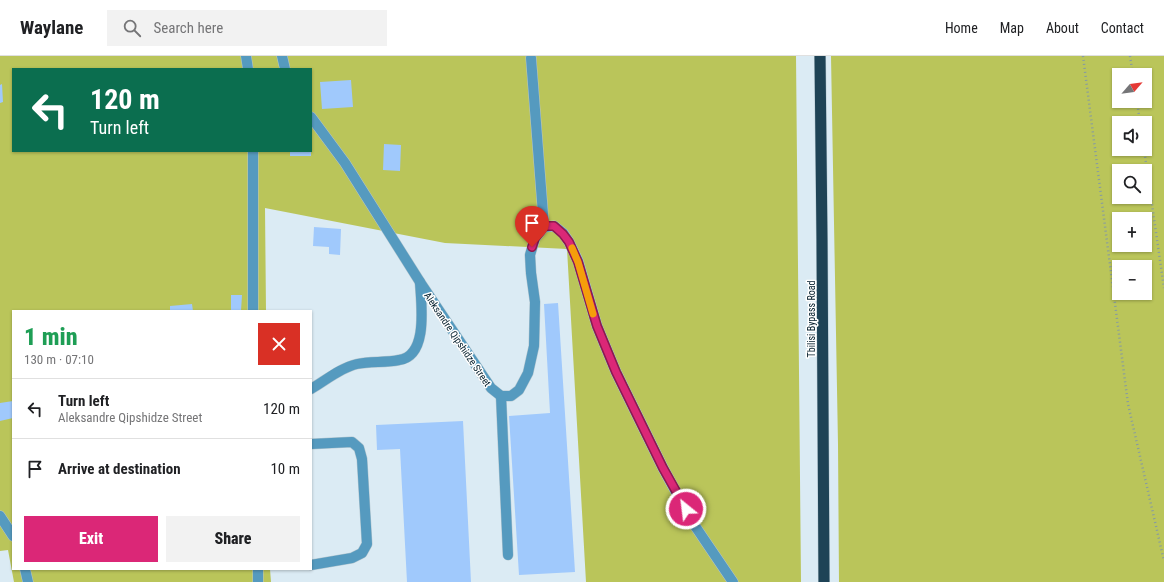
<!DOCTYPE html>
<meta charset="utf-8">
<style>
body{margin:0;font-family:"Roboto Condensed",sans-serif;background:#f2f2f2;color:#202124;height:100vh;display:flex;flex-direction:column;font-size:15px;white-space:nowrap}
*{box-sizing:border-box;margin:0}
p{font-size:13px;color:#757577}
.icon{flex:none;width:22px;height:22px;fill:none;stroke:currentColor;stroke-width:2;stroke-linecap:round;stroke-linejoin:round}
.map{position:relative;flex:1;overflow:hidden}
.sheet{position:absolute;left:12px;top:254px;width:300px;height:260px;display:flex;flex-direction:column;background:#fff;border-radius:0px;box-shadow:0 1px 3px #0004}
.sheet>*{flex:none}
.hud{position:absolute;left:12px;top:12px;width:300px;height:84px;border-radius:0px;box-shadow:0 1px 3px #0004;background:#0b6e4f;color:#fff;overflow:hidden}
.needle{width:26px;rotate:62deg}
.controls{position:absolute;left:1112px;top:12px;display:grid;gap:8px}
.controls a{display:grid;place-items:center;width:40px;height:40px;border-radius:0px;background:#fff;box-shadow:0 1px 3px #0004;font-size:20px}
.pin{position:absolute;display:grid;place-items:center;width:34px;height:34px;color:#fff;margin:-41px -17px;border-radius:50% 50% 50% 0;rotate:-45deg;box-shadow:0 0 4px #0007}
.pin .icon{rotate:45deg}
.me{position:absolute;width:44px;margin:-22px;rotate:331deg;stroke-linejoin:round;filter:drop-shadow(0 0 3px #0008)}
.turn{display:flex;align-items:center;gap:14px;height:84px;padding:0 12px;font-size:18px}
.turn .icon{width:52px;height:52px;stroke-width:2.5}
.turn b{display:block;font-size:28px;line-height:34px}
.round{display:grid;place-items:center;flex:none;width:42px;height:42px;border-radius:0px;background:#f2f2f2}
.overview{display:flex;align-items:center;justify-content:space-between;height:68px;padding:0 12px}
h1{font-size:24px;font-weight:800;line-height:30px;color:#1e9e55}
.button{display:flex;gap:8px;margin-top:auto;padding:8px 12px}
.button a{flex:1;height:46px;border-radius:0px;background:#db2777;color:#fff;font-size:16px;font-weight:800;line-height:46px;text-align:center}
.button a+a{background:#f2f2f2;color:#202124}
ul{padding:0;list-style:none}
li{display:flex;align-items:center;gap:12px;height:60px;padding:0 12px;border-top:1px solid #e0e0e0}
li div{flex:1}
li b{display:block;font-size:15px}
li em{font-style:normal}
header{display:flex;align-items:center;gap:24px;box-sizing:border-box;height:56px;padding:0 20px;background:#fff;border-bottom:1px solid #e0e0e0}
header strong{font-size:19px}
nav{display:flex;gap:22px;margin-inline-start:auto;font-size:14px}
.search{width:280px;height:36px;background:#f2f2f2;display:flex;align-items:center;gap:10px;box-sizing:border-box;padding:0 14px;border-radius:0px;color:#757577;font-size:15px}
.map>svg:first-child{display:block}
.green{fill:#bac55a;fill-rule:evenodd}
.building{fill:#a0c9fc}
.lines{fill:none;stroke-linecap:round;stroke-linejoin:round}
.service-casing{stroke:#b4c6cf;stroke-width:11}
.minor-casing{stroke:#b4c6cf;stroke-width:11}
.trunk-casing{stroke:#b4c6cf;stroke-width:12}
.path{stroke:#8599a4;stroke-width:2.5;stroke-dasharray:1 3;stroke-linecap:butt}
.service{stroke:#559abf;stroke-width:10}
.minor{stroke:#559abf;stroke-width:10}
.trunk{stroke:#1e4356;stroke-width:11}
.route-casing{stroke:#8e194d;stroke-width:10}
.route{stroke:#db2777;stroke-width:7}
.slow{stroke:#f59e0b;stroke-width:7}
.labels{text-anchor:middle;stroke-width:3;stroke-linejoin:round;paint-order:stroke}
.street-label{font-size:10px;fill:#011b29;stroke:#fff}
</style>
<header>
<strong>Waylane</strong>
<div class="search"><svg class="icon" aria-label="search" viewBox="0 0 24 24"><circle cx="10" cy="10" r="6"/><path d="M15 15l6 6"/></svg>Search here</div>
<nav><a>Home</a><a>Map</a><a>About</a><a>Contact</a></nav>
</header>
<div class="map">
<svg width="1164" height="526" viewBox="0 0 1164 526">
<rect width="100%" height="100%" fill="#dbebf4"/>
<path class="green" d="M0 0H796L801 526H586L567 193 445 187 265 152 266 255H13V513H270L271 526H14L8 494 0 495ZM13 13H311V95H13Z
M831 0H1164V526H839L838 388ZM1119 19H1145V45H1119ZM1119 67H1145V93H1119ZM1119 115H1145V141H1119ZM1119 163H1145V189H1119ZM1119 211H1145V237H1119Z"/>
<path class="building" d="M351 24 353 51 322 53 320 26Z
M2 28 3 46 0 47V29Z
M384 88 401 89 400 115 383 114Z
M290 95H311V100H290Z
M314 171 341 173 340 199 329 198V191L313 190Z
M231 239H242L241 255H231Z
M558 247 575 516 519 519 509 360 550 357 544 248Z
M192 248 193 255H170V250Z
M13 345V362L0 365V347Z
M463 365 471 526H407L400 393 377 394 376 369Z"/>
<g class="lines">
<defs>
<path id="service" d="M531 2 544 171
M311 333C325 325 340 312 357 308 371 305 385 307 399 304 429 300 421 247 420 226
M501 340 508 499
M311 388 352 386 359 392 362 403 367 488 362 497 352 502 311 509
M0 460 13 480
M25 513 28 526"/>
<path id="minor" d="M246 0 248 13
M282 0 285 13
M311 61 345 107 420 226 491 332 501 340H511L519 334 528 317 534 290 535 246 531 217 530 199 535 182 544 171 554 170 563 177 569 186 578 205 597 270 616 316 663 412 693 467 733 526
M253 95V255
M258 513V526"/>
<path id="trunk" d="M820 0 822 184 824 526"/>
</defs>
<use href="#service" class="service-casing"/>
<use href="#minor" class="minor-casing"/>
<use href="#trunk" class="trunk-casing"/>
<path class="path" d="M1083 0 1128 348 1164 505
M1130 0 1133 19
M1137 45 1140 67
M1144 93 1164 232"/>
<use href="#service" class="service"/>
<use href="#minor" class="minor"/>
<use href="#trunk" class="trunk"/>
</g>
<g class="lines">
<defs>
<path id="route" d="M532 191 535 182 544 170H554L563 178 569 186 578 206 597 270 616 316 663 412 686 453"/>
</defs>
<use href="#route" class="route-casing"/>
<use href="#route" class="route"/>
<path class="slow" d="M572 192 578 206 593 258"/>
</g>
<g class="labels">
<g class="street-label">
<text transform="translate(811 263) rotate(-90)" y="4">Tbilisi Bypass Road</text>
<text transform="translate(458 283) rotate(56)" y="4">Aleksandre Qipshidze Street</text>
</g>
</g>
</svg>
<div class="controls">
<a><svg class="needle" viewBox="-14 -14 28 28"><path d="M0-13l5 13h-10z" fill="#e53935"/><path d="M0 13l5-13h-10z" fill="#757577"/></svg></a>
<a><svg class="icon" aria-label="sound" viewBox="0 0 24 24"><path d="M4 9h4l5-4v14l-5-4H4zM17 9q2 3 0 6"/></svg></a>
<a><svg class="icon" aria-label="search" viewBox="0 0 24 24"><circle cx="10" cy="10" r="6"/><path d="M15 15l6 6"/></svg></a>
<a>+</a>
<a>−</a>
</div>
<div class="pin" style="left:532px;top:191px;background:#d93025"><svg class="icon" aria-label="arrive" viewBox="0 0 24 24"><path d="M6 21V4h12l-3 4 3 4H6"/></svg></div>
<svg class="me" style="left:686px;top:453px" viewBox="-20 -20 40 40"><circle r="17" fill="#db2777" stroke="#fff" stroke-width="3"/><path d="M0-11L8 9 0 5-8 9z" fill="#fff"/></svg>
<div class="hud">
<div class="turn"><svg class="icon" aria-label="left" viewBox="0 0 24 24"><path d="M17 20v-9H6M10 6l-5 5 5 5"/></svg><div><b>120 m</b>Turn left</div></div>
</div>
<section class="sheet">
<div class="overview"><div><h1>1 min</h1><p>130 m · 07:10</p></div><a class="round" style="background:#d93025;color:#fff"><svg class="icon" aria-label="close" viewBox="0 0 24 24"><path d="M6 6l12 12M18 6L6 18"/></svg></a></div>
<ul>
<li><svg class="icon" aria-label="left" viewBox="0 0 24 24"><path d="M17 20v-9H6M10 6l-5 5 5 5"/></svg><div><b>Turn left</b><p>Aleksandre Qipshidze Street</p></div><em>120 m</em></li>
<li><svg class="icon" aria-label="arrive" viewBox="0 0 24 24"><path d="M6 21V4h12l-3 4 3 4H6"/></svg><div><b>Arrive at destination</b></div><em>10 m</em></li>
</ul>
<div class="button"><a>Exit</a><a>Share</a></div>
</section>
</div>
